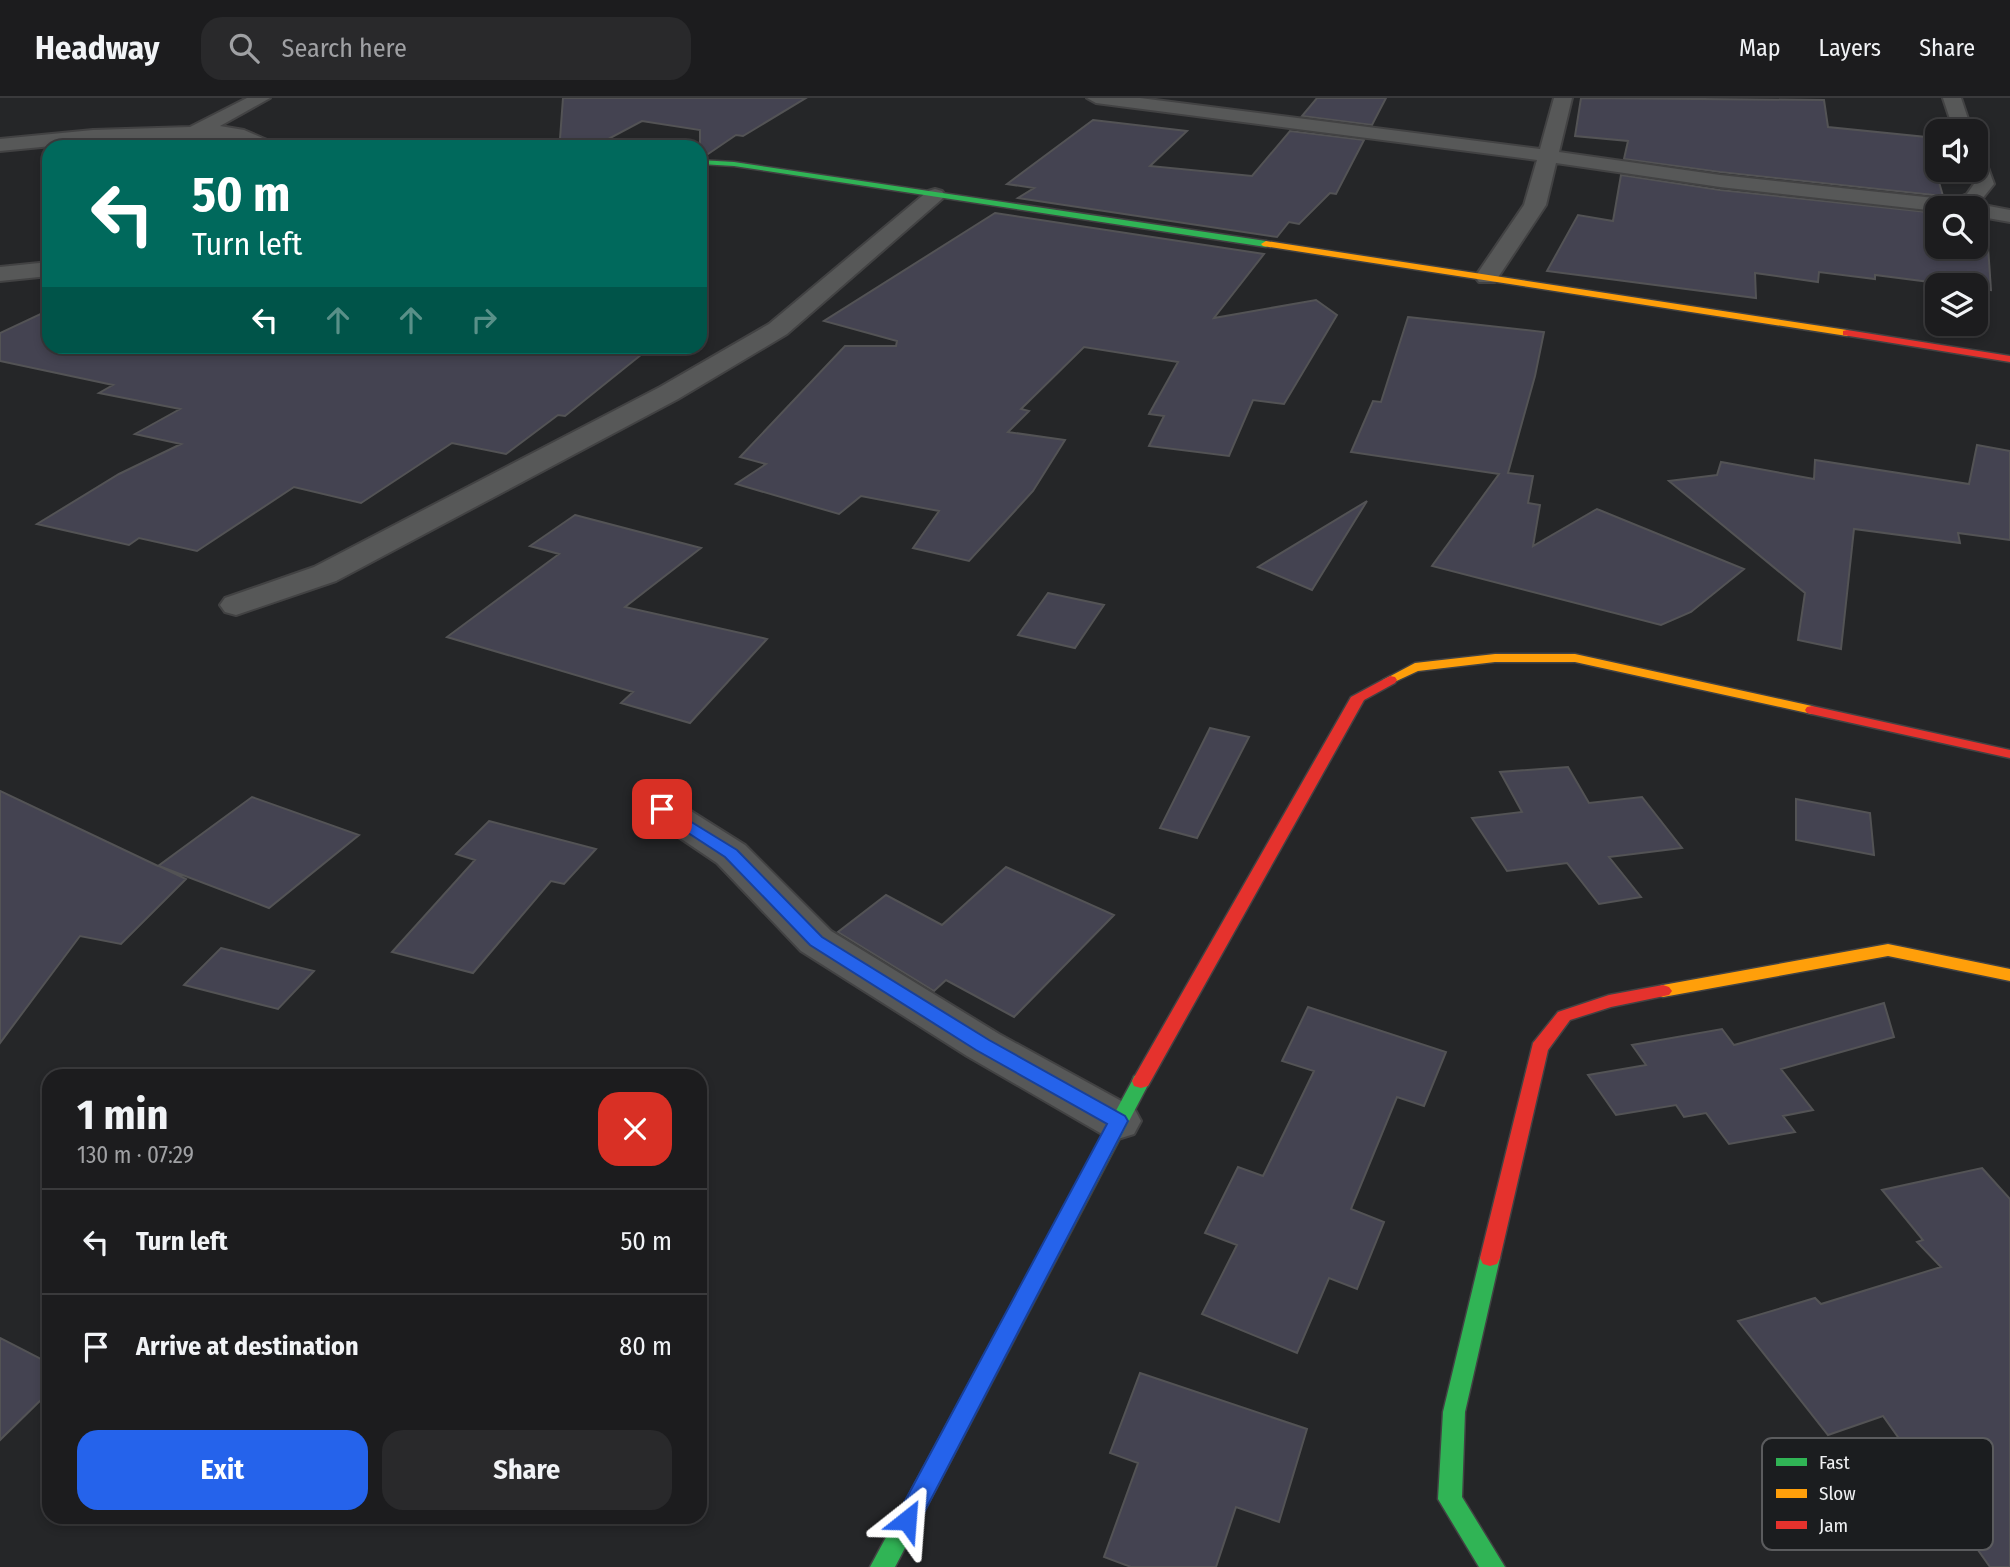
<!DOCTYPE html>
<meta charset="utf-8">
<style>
body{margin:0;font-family:"Fira Sans Condensed",sans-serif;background:#29292b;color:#f1f3f6;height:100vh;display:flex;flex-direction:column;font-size:26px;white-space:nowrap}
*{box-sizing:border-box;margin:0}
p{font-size:23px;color:#a0a1a4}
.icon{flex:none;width:38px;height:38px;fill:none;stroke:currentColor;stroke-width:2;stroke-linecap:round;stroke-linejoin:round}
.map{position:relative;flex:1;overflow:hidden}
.panel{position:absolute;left:42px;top:971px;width:665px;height:455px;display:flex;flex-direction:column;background:#1c1c1e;border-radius:21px;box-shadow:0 4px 10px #0003,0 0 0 2px #3a3a3c}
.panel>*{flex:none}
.guide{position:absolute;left:42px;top:42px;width:665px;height:214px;border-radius:21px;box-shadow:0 4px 10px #0003,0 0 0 2px #3a3a3c;background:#00695c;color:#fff;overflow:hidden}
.buttons{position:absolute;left:1925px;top:21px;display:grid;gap:14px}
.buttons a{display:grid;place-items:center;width:63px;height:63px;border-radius:14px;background:#1c1c1e;box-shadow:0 4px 10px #0003,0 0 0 2px #3a3a3c;font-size:35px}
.pin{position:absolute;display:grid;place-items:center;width:60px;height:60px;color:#fff;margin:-30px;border-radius:14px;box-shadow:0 4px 10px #0006}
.me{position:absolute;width:77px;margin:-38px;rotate:28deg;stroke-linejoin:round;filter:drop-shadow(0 0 5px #0008)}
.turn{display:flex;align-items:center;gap:24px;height:147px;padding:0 35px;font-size:32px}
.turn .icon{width:91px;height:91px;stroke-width:2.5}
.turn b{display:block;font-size:49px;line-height:60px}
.lanes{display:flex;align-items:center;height:66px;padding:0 35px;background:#0003;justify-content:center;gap:35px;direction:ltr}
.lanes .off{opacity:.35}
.round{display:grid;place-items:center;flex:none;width:74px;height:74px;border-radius:21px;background:#29292b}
.summary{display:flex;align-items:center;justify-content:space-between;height:119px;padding:0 35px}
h1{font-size:42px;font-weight:700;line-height:52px}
.cta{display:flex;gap:14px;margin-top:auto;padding:14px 35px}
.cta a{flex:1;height:80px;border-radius:21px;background:#2563eb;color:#fff;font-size:28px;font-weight:700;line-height:80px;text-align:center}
.cta a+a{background:#29292b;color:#f1f3f6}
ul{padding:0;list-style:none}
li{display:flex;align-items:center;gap:21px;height:105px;padding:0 35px;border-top:2px solid #3a3a3c}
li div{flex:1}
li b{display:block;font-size:26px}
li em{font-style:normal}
header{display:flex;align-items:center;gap:42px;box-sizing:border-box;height:98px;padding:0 35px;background:#1c1c1e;border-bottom:2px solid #3a3a3c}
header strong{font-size:33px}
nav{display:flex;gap:38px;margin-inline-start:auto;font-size:24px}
.search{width:490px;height:63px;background:#29292b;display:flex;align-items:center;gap:18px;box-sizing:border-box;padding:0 24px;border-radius:21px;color:#a0a1a4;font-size:26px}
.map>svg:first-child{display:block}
.building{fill:#444351;stroke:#535355;stroke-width:2}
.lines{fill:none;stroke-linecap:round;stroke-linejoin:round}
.street-casing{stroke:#424243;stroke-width:4}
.fast-casing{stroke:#424243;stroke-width:3}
.slow-casing{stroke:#424243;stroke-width:3}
.jam-casing{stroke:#424243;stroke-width:3}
.street{fill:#575858;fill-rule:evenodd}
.fast{fill:#30b455;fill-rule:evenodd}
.slow{fill:#ff9f0a;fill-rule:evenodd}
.jam{fill:#e5322d;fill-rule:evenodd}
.route{fill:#2563eb;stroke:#184099;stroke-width:2}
.key{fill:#1b1d1f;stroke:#5b5c5e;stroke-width:2}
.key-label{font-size:19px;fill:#eff0f2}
</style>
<header>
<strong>Headway</strong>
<div class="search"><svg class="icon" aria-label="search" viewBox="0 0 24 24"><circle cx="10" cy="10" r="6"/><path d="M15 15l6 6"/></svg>Search here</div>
<nav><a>Map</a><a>Layers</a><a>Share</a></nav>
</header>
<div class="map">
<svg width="2010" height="1469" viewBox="0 0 2010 1469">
<rect width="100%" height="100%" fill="#252628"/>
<path class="building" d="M563 0H806L743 38 736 37 708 56 700 55V32L642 23 599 46 560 41Z
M1317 0H1386L1372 27 1302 18Z
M1581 0 1824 2 1828 29 1926 39 1943 98 1720 74 1624 61 1628 43 1575 38Z
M1093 22 1187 33 1150 68 1252 78 1290 33 1364 42 1336 96 1330 95 1299 126 1289 124 1277 139 1018 100 1034 90 1007 86Z
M1621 77 1720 92 1937 115V149H1976V132L1987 134 1991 192 1976 190V187H1953L1875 177V181L1819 174 1818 184 1755 175 1756 200 1547 173 1578 117 1613 123Z
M995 115 1264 156 1214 220 1316 202 1337 217 1284 306 1253 302 1229 358 1149 348 1164 318 1149 316 1178 264 1084 249 1021 311 1029 313 1008 334 1065 342 1033 393 969 463 913 450 939 413 861 398 839 416 736 386 766 366 740 359 845 248H896L897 243 824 223Z
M49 212V248H652L565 318 558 317 506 356 452 345 361 405 294 389 197 453 139 440 129 447 37 426 119 376 181 346 135 336 180 311 99 295 113 287 0 263V235Z
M1408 219 1544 234 1535 278 1508 375 1533 378 1528 405 1540 407 1533 448 1597 411 1744 471 1691 514 1661 527 1432 468 1499 376 1351 354 1373 303 1381 304Z
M1977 347 2010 353V442L1958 435 1960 445 1854 431 1841 551 1798 542 1805 495 1669 383 1717 377 1721 364 1814 381 1815 362 1969 386Z
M1367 403 1312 492 1258 469Z
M575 417 701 450 625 509 767 541 690 625 621 605 633 594 447 539 559 456 530 448Z
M1048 495 1104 507 1075 550 1018 537Z
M1210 630 1249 639 1197 740 1160 730Z
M1568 669 1589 705 1642 699 1682 750 1609 759 1641 799 1599 806 1567 765 1507 773 1472 720 1522 714 1500 674Z
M0 693 158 768 252 699 359 737 269 810 159 768 186 781 121 846 80 838 0 945Z
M1796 701 1870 715 1874 757 1796 742Z
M489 723 596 751 564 786 551 783 473 875 392 854 475 762 456 756Z
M1006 769 1114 817 1014 919 946 882 934 893 838 834 886 797 942 827Z
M221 850 314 873 278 911 184 887Z
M1884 905 1894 939 1781 971 1813 1012 1783 1018 1795 1034 1729 1046 1706 1015 1684 1019 1676 1007 1616 1017 1588 977 1646 967 1632 947 1722 931 1734 947Z
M1308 909 1446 954 1424 1008 1397 999 1351 1111 1384 1124 1357 1191 1329 1180 1297 1255 1202 1216 1237 1147 1205 1135 1238 1069 1263 1078 1314 973 1282 963Z
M1982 1070 2010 1101V1469H1990L1883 1318 1828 1337 1738 1223 1815 1200 1821 1206 1941 1169 1917 1144 1923 1142 1882 1092Z
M0 1240 49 1265V1294L0 1342Z
M1140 1275 1307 1331 1279 1424 1236 1409 1216 1469H1131L1104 1459 1138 1365 1110 1355Z"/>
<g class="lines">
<defs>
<path id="street" d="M247 0H270L220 28 244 32 274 45 277 49H251L233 41 221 40 93 44 0 53V41L93 32 190 29Z
M1087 0H1140L1540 51 1554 0H1572L1559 54 1720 77 1953 102 1967 96 1974 86 1970 72H1976V54L1983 56 1994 86 1978 106 2010 112V124L1976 118V110H1937V113L1720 89 1556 65 1546 107 1495 184H1479L1475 179 1524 107 1537 62 1096 5Z
M1943 0H1961L1972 33H1954Z
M935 91 942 93 945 97 942 101 787 236 678 301 336 483 236 517 225 514 220 507 225 500 314 469 660 289 769 226 928 93Z
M49 164V178L0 183V169Z
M662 699 675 703 745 747 831 833 999 936 1134 1010 1141 1023 1134 1036 1118 1041 1102 1036 967 958 801 853 717 765 649 719 643 711 649 703Z"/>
<path id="fast" d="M700 62 734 64 1266 143 1271 146 1266 149 734 68 700 66Z
M1141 976 1148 978 1150 983 895 1469H870L1132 983 1134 978Z
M1490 1152 1497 1154 1500 1160 1465 1314 1462 1399 1505 1469H1479L1438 1401 1443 1314 1480 1160 1483 1154Z"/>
<path id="slow" d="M1266 143 1847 232 1852 235 1847 238 1263 148 1261 146Z
M1495 556H1575L1812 608 1819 612 1812 616 1575 564H1495L1418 573 1390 586 1383 582 1415 565Z
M1888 846 2010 871V883L1888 858 1663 899 1657 897 1654 893 1657 889 1663 887Z"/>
<path id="jam" d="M1847 232 2010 258V264L1843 237V233Z
M1390 578 1395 579 1397 582 1395 585 1364 602 1148 988 1141 990 1134 988 1132 983 1351 599Z
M1812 608 2010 652V660L1807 615 1805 612 1807 609Z
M1663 887 1669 889 1672 893 1669 897 1611 909 1570 922 1548 952 1500 1160 1497 1166 1490 1168 1483 1166 1480 1160 1533 945 1558 914 1609 897Z"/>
</defs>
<use href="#street" class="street-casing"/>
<use href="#fast" class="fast-casing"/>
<use href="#slow" class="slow-casing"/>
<use href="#jam" class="jam-casing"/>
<use href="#street" class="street"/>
<use href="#fast" class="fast"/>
<use href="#slow" class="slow"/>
<use href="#jam" class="jam"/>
</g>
<path class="route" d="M662 706 737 752 822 839 989 942 1125 1018 1128 1023 916 1430 907 1433 899 1430 895 1422 899 1414 1107 1026 976 952 810 847 725 759 656 714 654 711 656 708Z"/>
<rect x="1762" y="1340" width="231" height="112" rx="10" class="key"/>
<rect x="1776" y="1360" width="31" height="8" fill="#30b455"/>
<rect x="1776" y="1391" width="31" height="9" fill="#ff9f0a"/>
<rect x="1776" y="1423" width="31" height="8" fill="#e5322d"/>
<g class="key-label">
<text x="1819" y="1371">Fast</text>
<text x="1819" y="1402">Slow</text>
<text x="1819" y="1434">Jam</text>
</g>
</svg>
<div class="buttons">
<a><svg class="icon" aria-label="sound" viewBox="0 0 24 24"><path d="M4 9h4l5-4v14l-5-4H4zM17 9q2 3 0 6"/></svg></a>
<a><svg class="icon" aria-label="search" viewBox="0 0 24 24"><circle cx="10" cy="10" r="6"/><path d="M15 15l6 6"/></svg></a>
<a><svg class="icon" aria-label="layers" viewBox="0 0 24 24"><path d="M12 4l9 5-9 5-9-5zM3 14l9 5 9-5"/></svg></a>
</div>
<div class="pin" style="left:662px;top:711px;background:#d93025"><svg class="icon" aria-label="arrive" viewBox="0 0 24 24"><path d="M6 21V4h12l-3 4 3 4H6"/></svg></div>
<svg class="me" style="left:907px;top:1422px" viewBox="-20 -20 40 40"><path d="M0-17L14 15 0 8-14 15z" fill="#2563eb" stroke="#fff" stroke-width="4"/></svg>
<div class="guide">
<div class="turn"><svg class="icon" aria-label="left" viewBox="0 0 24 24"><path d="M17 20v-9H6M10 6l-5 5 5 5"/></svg><div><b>50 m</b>Turn left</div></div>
<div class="lanes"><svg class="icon" aria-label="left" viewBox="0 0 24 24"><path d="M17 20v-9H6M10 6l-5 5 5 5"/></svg><svg class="icon off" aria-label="ahead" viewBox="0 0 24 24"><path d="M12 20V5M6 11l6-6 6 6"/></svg><svg class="icon off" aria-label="ahead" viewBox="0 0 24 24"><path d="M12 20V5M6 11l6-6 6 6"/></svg><svg class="icon off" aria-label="right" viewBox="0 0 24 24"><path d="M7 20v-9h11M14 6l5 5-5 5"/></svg></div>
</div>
<section class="panel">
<div class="summary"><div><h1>1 min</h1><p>130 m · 07:29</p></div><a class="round" style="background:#d93025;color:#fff"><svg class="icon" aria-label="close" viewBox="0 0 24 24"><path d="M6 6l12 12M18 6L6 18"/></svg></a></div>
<ul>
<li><svg class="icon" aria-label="left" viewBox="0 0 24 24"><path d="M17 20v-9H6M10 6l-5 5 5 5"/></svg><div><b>Turn left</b></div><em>50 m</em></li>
<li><svg class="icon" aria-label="arrive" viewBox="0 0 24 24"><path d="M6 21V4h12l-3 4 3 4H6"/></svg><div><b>Arrive at destination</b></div><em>80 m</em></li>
</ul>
<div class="cta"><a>Exit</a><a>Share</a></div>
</section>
</div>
